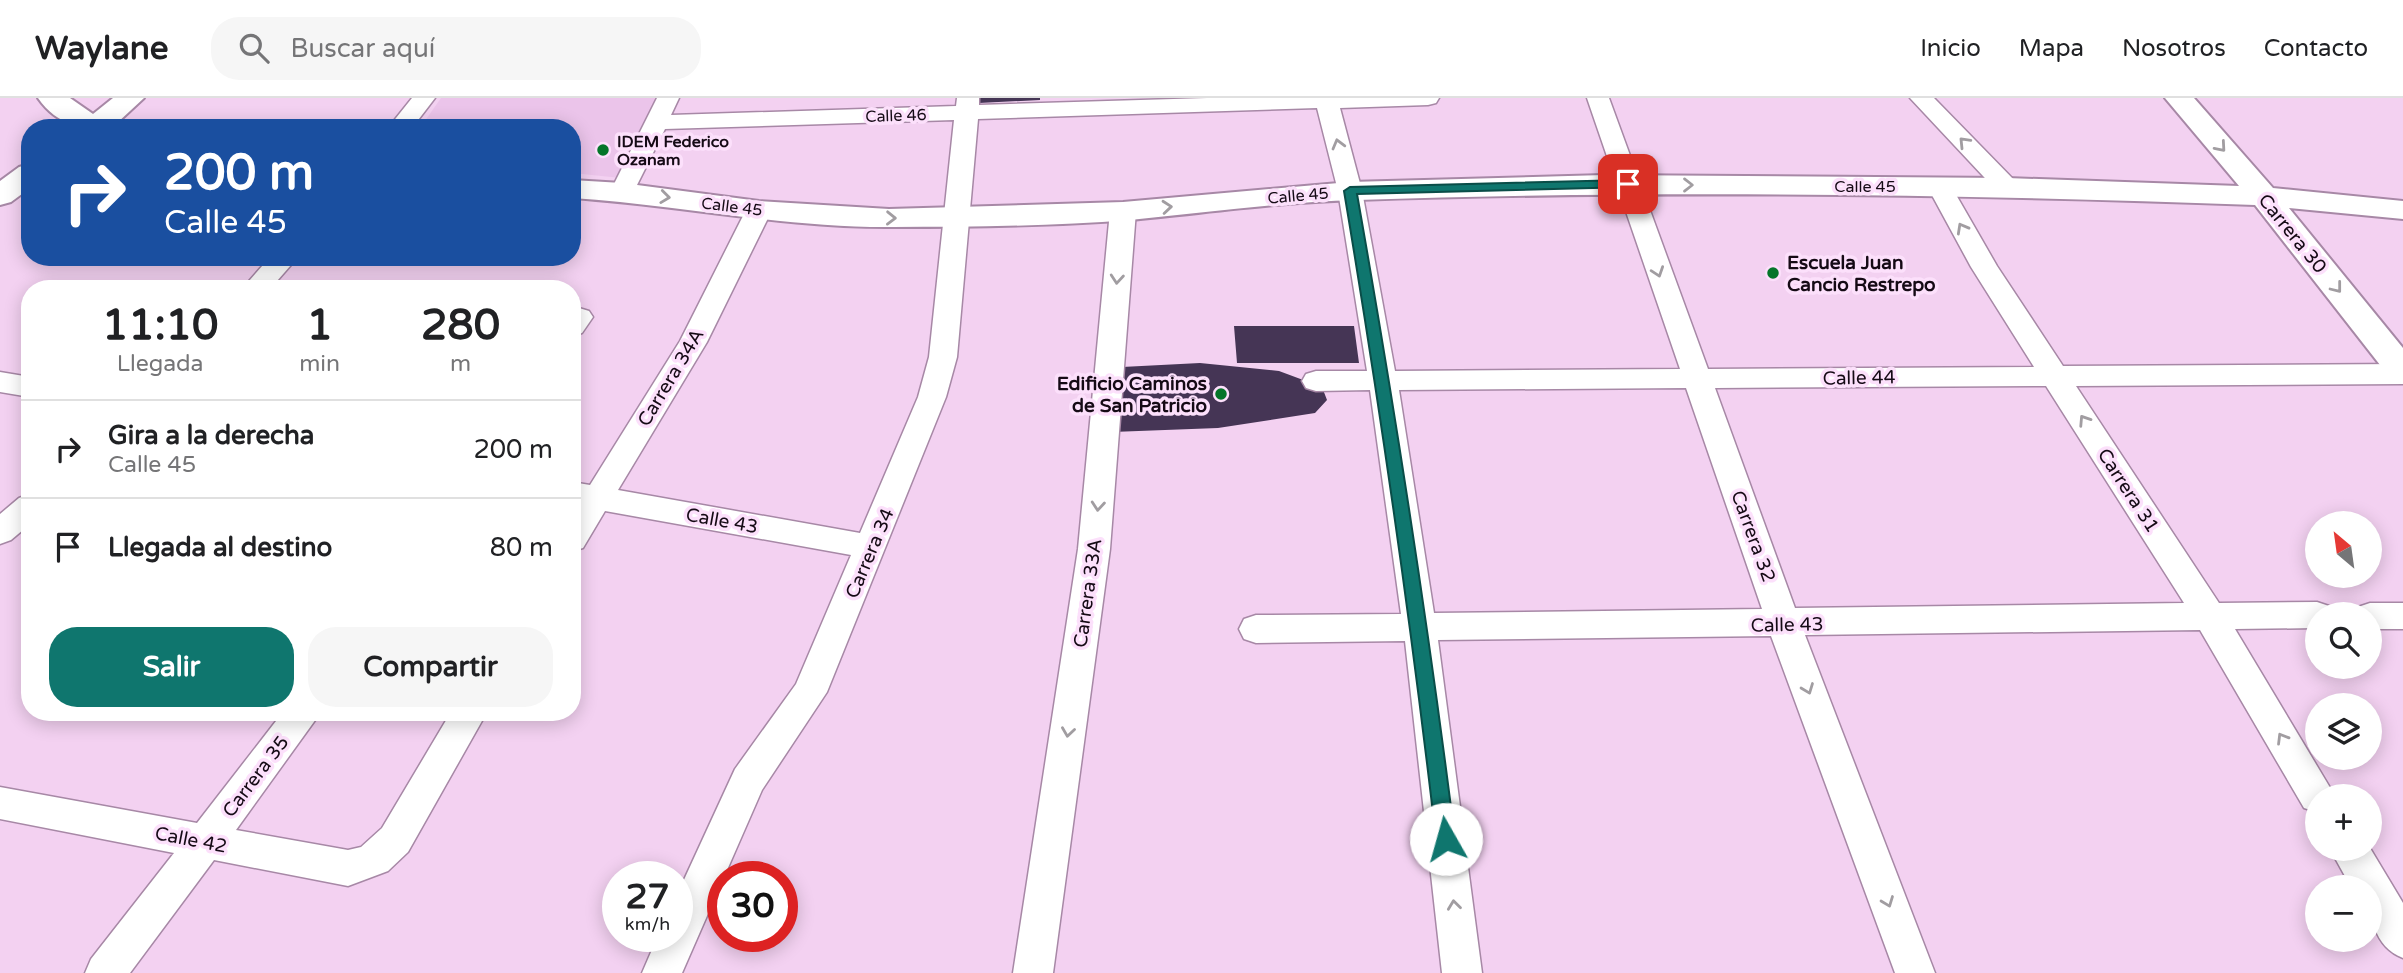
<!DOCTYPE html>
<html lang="es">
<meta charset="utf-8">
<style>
body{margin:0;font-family:"Varela Round",sans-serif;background:#f6f6f6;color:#202124;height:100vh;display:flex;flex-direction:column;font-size:26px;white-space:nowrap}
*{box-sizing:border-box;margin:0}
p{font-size:23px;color:#757577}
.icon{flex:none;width:38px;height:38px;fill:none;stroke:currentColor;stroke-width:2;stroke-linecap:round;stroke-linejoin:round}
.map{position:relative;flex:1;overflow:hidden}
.panel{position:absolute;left:21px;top:182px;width:560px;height:441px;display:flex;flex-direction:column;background:#fff;border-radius:28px;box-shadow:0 4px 18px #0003}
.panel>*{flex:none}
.banner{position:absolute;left:21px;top:21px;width:560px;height:147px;border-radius:28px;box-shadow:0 4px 18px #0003;background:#1a4fa0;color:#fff;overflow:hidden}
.needle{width:46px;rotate:331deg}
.tools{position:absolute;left:2305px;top:413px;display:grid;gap:14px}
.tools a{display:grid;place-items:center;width:77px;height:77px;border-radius:50%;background:#fff;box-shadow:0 4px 18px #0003;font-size:35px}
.speed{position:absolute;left:602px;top:763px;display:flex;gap:14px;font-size:35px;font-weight:700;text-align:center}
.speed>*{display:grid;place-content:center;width:91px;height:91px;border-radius:50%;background:#fff;box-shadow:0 4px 18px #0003;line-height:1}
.speed small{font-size:18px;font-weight:400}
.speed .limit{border:10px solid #d22;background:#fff;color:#111}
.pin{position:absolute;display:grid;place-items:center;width:60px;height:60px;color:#fff;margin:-30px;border-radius:14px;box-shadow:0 4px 10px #0006}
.me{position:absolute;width:77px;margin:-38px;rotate:353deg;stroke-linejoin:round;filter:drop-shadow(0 0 5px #0008)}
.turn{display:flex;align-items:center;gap:24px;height:147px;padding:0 28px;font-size:32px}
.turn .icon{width:91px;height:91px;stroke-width:2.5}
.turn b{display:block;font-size:49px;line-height:60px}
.eta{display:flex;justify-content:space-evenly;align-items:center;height:119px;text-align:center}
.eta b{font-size:42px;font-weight:800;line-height:49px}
.primary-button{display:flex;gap:14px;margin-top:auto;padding:14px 28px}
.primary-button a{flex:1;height:80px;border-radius:28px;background:#0f766e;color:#fff;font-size:28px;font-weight:800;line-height:80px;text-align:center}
.primary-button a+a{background:#f6f6f6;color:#202124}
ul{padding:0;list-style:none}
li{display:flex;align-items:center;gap:21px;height:98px;padding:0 28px;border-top:2px solid #e0e0e0}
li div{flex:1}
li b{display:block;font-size:26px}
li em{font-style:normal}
header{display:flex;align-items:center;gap:42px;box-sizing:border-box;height:98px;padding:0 35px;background:#fff;border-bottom:2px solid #e0e0e0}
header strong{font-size:33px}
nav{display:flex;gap:38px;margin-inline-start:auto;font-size:24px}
.search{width:490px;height:63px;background:#f6f6f6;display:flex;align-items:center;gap:18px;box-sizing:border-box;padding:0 24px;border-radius:28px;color:#757577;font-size:26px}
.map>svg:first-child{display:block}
.built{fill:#ebc4ea}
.building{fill:#453555}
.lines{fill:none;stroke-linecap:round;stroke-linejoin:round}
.street-casing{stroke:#a788a6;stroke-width:3}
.secondary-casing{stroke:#a788a6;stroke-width:4}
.street{fill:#fff;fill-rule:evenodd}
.secondary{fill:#fff;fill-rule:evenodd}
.oneway{stroke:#a19da1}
.route{fill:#0f766e;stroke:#0a4d48;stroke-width:2}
.poi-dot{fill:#047529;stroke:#fce0fb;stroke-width:2.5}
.labels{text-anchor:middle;stroke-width:7;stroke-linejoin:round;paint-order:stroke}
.far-street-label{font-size:16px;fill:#150a15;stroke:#fce0fb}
.far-poi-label{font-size:16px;font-weight:bold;fill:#150a15;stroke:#fce0fb;text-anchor:start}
.street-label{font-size:19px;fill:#150a15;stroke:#fce0fb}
.poi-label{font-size:19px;font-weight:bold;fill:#150a15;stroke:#fce0fb;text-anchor:start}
</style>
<header>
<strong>Waylane</strong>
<div class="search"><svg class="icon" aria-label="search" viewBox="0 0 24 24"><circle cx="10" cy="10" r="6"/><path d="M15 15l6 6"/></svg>Buscar aquí</div>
<nav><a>Inicio</a><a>Mapa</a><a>Nosotros</a><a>Contacto</a></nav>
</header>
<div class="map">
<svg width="2403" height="875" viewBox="0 0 2403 875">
<rect width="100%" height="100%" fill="#f3d1f1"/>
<path class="built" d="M441 0H660L621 80 572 75V30H420Z"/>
<path class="building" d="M979 0H1040V2L979 5Z
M1234 228H1354L1359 265H1237Z
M1200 265 1279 273 1322 289 1327 302 1315 315 1218 330 1112 334 1122 269Z"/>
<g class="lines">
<defs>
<path id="street" d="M412 0H435L412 30H388Z
M657 0H679L671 17 956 8 957 0H979V7L1207 0H1439L1436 5 1428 7 1340 10 1362 93 1395 273 1680 271 1587 0H1609L1708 271 2034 269 1971 169 1927 88 1930 83 1939 81 1948 83 1951 88 1997 168 2063 268 2403 266V286L2076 288 2219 505 2317 504 2329 508 2333 516H2317V530L2235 531 2335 698H2317V714L2304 710 2200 532 1805 537 1935 875H1895L1771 538 1438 542 1482 875H1442L1405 543 1256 545 1244 541 1239 531 1244 521 1256 517 1401 516 1370 292 1316 293 1306 290 1302 283 1306 276 1316 273H1367L1338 93 1317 10 978 21 957 259 946 299 827 594 762 692 682 875H642L658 838H677V797L735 671 796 586 851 457 605 413 583 450 572 453V414L577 407 572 406V384L590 387 680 243 746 112 750 107 759 104 768 107 772 112 707 244 618 392 860 435 918 299 929 259 954 22 665 31 631 99 622 101 613 99 610 94ZM2046 288 2184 505 1795 510 1715 290ZM1686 290 1762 511 1434 515 1399 292Z
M1910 0H1934L2016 84 2019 89 2016 94 2007 96 1998 94Z
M1123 105 1132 108 1136 113 1110 451 1053 875H1013L1078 451 1110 113 1114 108Z
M270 159H298L270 191H242Z
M579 210 589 213 593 219 582 235 572 238V212Z
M0 274 30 279V299L0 294Z
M30 396V426L11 442 0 446V416L19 400Z
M2370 505H2403V531H2370V516H2354L2358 509Z
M283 614H321L236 732 348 752 361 749 382 730 451 614H487L408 754 388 773 348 788 214 762 130 875H85L91 861 174 755 0 721V689L197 725Z
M2370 750 2403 805V860C2373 848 2370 818 2370 789H2351L2330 751Z"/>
<path id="secondary" d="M38 0H70L93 16 113 0H144L116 26 118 30C84 30 60 31 38 0Z
M2165 0H2194L2273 90 2403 103V121L2289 110 2403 250V285L2391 281 2255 107C1956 96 1657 92 1357 102 1282 104 1205 115 1130 122 1054 128 969 129 893 129 785 130 679 107 572 100V82L622 85 759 103 889 111 1123 104 1350 84 1604 77 2007 80 2239 88Z
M30 66V90L11 104 0 107V83L19 69Z"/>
</defs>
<use href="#street" class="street-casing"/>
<use href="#secondary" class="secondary-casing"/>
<use href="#street" class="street"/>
<use href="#secondary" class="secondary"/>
</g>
<defs><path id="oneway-chevron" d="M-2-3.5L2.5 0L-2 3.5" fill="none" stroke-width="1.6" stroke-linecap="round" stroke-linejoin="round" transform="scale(1.75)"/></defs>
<g class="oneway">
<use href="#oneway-chevron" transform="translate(1964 44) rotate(-134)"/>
<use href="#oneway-chevron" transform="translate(1338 46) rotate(-105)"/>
<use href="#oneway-chevron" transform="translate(2221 49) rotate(49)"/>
<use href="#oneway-chevron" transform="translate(1688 87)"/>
<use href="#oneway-chevron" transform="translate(665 99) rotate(7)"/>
<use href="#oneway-chevron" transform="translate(1167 109) rotate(-5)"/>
<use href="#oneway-chevron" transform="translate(891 120) rotate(1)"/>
<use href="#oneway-chevron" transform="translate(1962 130) rotate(-119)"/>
<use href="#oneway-chevron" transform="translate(1658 174) rotate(71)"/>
<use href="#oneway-chevron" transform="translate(1117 181) rotate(95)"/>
<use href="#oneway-chevron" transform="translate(2337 190) rotate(52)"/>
<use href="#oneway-chevron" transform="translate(2084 322) rotate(-123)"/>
<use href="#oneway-chevron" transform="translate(1098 408) rotate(95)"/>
<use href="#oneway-chevron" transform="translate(1808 591) rotate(69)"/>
<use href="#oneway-chevron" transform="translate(1068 634) rotate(98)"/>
<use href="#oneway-chevron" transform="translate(2282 640) rotate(-121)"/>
<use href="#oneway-chevron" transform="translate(1888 804) rotate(69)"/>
<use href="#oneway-chevron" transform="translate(1454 807) rotate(-97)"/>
</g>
<path class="route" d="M1628 82 1634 86 1632 89 1357 96C1395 311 1428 525 1455 741L1453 747 1446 750 1439 747 1436 741C1411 524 1380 308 1344 93L1350 89Z"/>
<g class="poi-dot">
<circle cx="603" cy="52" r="7"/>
<circle cx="1773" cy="175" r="7"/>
<circle cx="1221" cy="296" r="7"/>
</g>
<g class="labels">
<g class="far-street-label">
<text transform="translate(896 17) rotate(-2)" y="6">Calle 46</text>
<text x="1865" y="94">Calle 45</text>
<text transform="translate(1298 97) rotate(-5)" y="6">Calle 45</text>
<text transform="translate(732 108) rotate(7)" y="6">Calle 45</text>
</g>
<g class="far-poi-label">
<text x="617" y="49">IDEM Federico<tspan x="617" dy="18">Ozanam</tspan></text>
</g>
<g class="street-label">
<text transform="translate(2293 135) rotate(51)" y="7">Carrera 30</text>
<text transform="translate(670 279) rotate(-59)" y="7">Carrera 34A</text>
<text transform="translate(1859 279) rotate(-1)" y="7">Calle 44</text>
<text transform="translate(2129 392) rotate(57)" y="7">Carrera 31</text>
<text transform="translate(722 422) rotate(10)" y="7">Calle 43</text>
<text transform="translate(1754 438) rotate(70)" y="7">Carrera 32</text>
<text transform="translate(869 455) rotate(-67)" y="7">Carrera 34</text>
<text transform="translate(1087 495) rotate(-82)" y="7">Carrera 33A</text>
<text transform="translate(1787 526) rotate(-1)" y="7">Calle 43</text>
<text transform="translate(255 678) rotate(-53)" y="7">Carrera 35</text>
<text transform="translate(191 741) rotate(11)" y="7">Calle 42</text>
</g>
<g class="poi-label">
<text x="1787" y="171">Escuela Juan<tspan x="1787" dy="22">Cancio Restrepo</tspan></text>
<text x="1207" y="292" text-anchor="end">Edificio Caminos<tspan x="1207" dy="22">de San Patricio</tspan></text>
</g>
</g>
</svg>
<div class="tools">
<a><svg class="needle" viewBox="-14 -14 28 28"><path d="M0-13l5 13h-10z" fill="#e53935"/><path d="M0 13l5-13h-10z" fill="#757577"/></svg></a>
<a><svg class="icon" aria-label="search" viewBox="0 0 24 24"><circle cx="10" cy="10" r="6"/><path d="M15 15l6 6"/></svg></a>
<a><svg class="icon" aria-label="layers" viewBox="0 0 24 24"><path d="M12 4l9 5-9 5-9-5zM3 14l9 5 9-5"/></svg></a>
<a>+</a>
<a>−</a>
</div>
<div class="speed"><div>27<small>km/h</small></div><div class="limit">30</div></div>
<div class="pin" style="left:1628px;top:86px;background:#d93025"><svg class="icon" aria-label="arrive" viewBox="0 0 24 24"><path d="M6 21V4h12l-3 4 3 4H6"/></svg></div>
<svg class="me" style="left:1446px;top:741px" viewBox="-20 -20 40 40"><circle r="19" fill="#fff"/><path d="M0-13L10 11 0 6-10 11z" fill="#0f766e"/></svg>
<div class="banner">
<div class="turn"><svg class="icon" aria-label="right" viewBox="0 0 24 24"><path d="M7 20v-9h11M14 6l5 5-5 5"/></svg><div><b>200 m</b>Calle 45</div></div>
</div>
<section class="panel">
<div class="eta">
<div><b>11:10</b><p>Llegada</p></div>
<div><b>1</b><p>min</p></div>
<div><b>280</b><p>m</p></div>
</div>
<ul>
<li><svg class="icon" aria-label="right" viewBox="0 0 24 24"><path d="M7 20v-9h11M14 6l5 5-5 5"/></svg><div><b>Gira a la derecha</b><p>Calle 45</p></div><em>200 m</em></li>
<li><svg class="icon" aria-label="arrive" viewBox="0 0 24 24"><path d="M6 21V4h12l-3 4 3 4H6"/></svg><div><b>Llegada al destino</b></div><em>80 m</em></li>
</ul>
<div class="primary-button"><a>Salir</a><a>Compartir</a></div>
</section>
</div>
